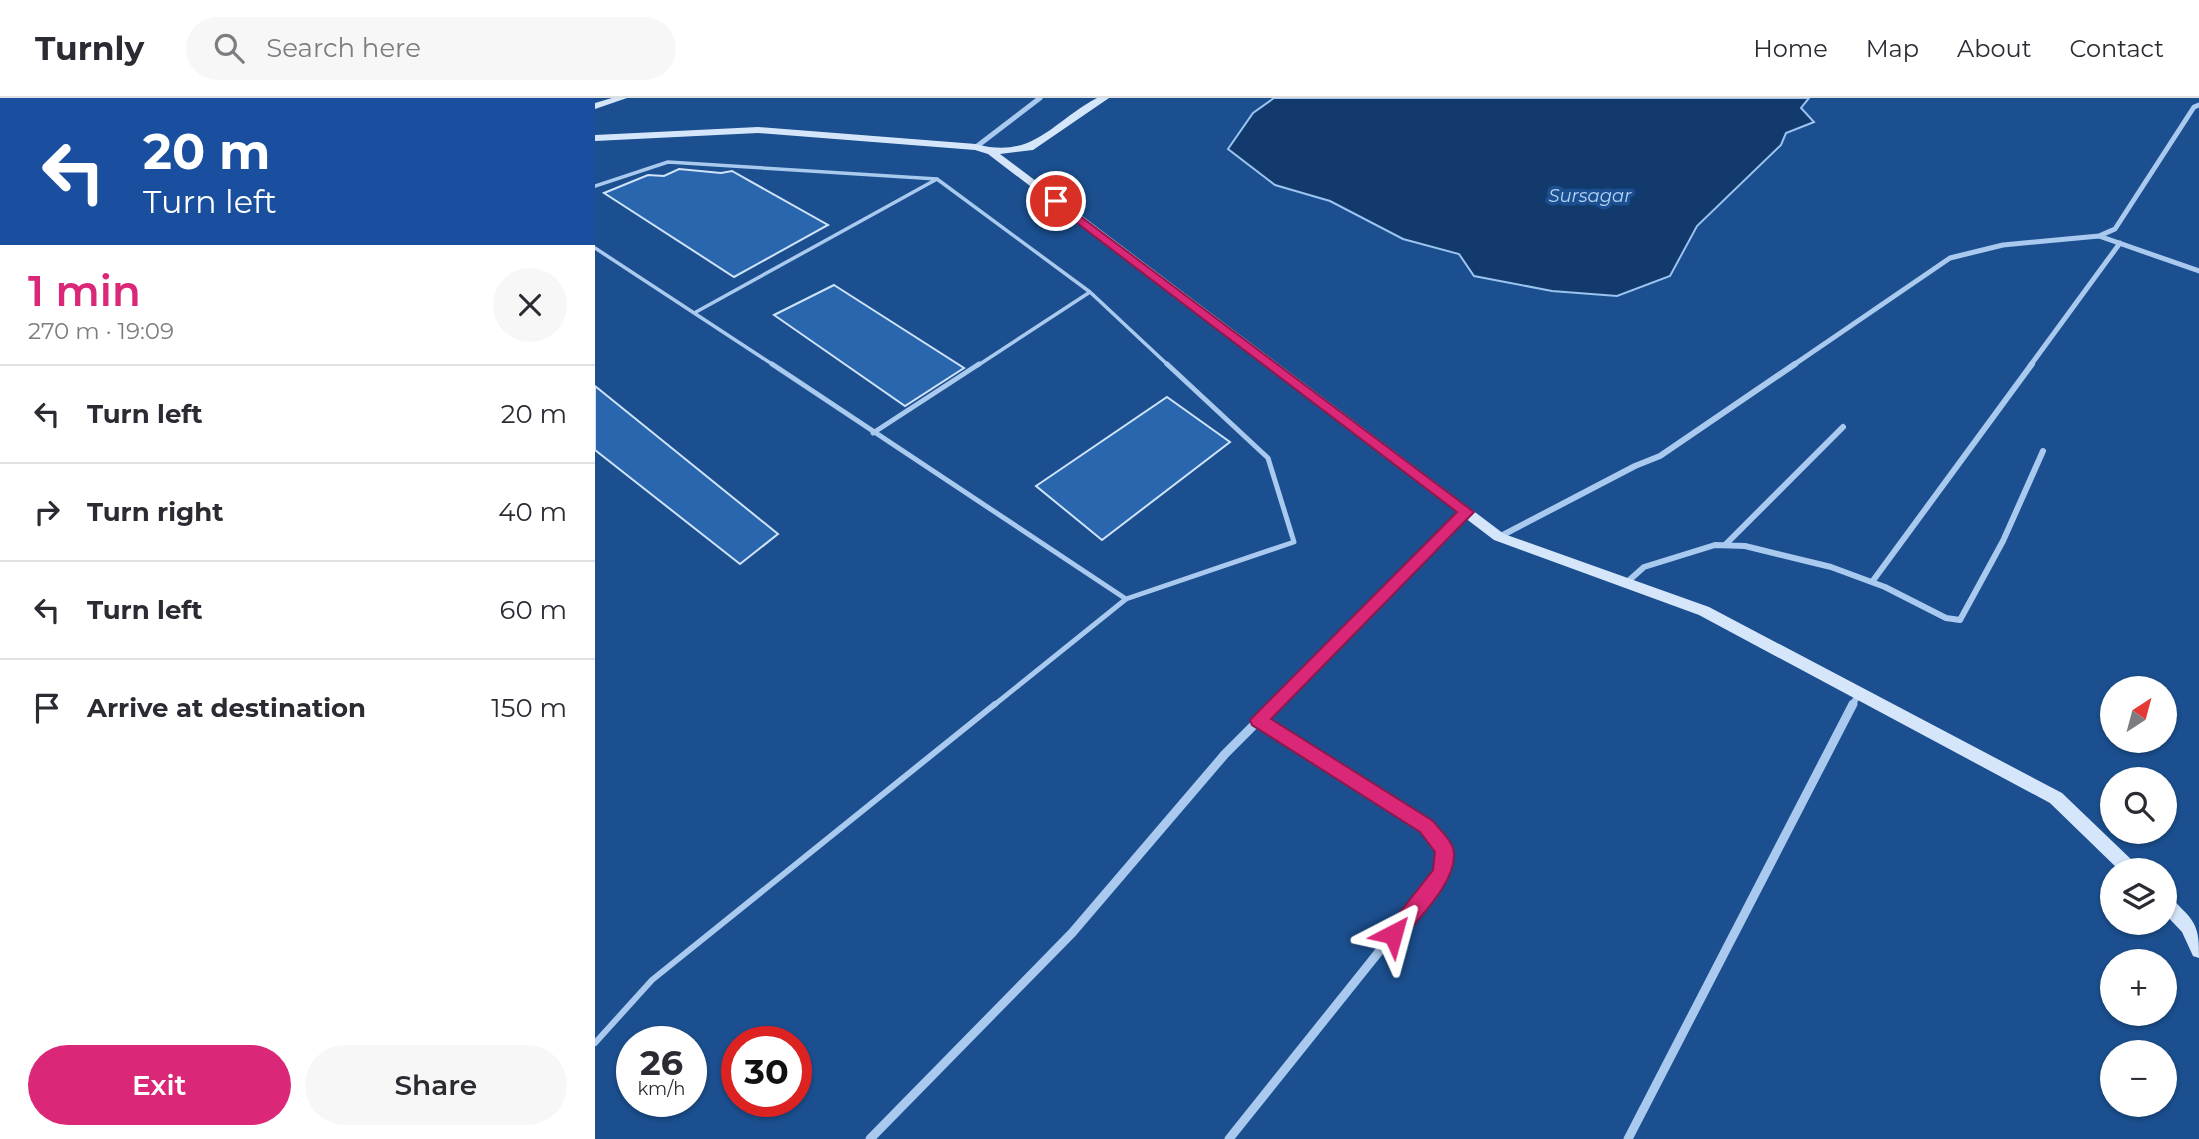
<!DOCTYPE html>
<meta charset="utf-8">
<style>
body{margin:0;font-family:Montserrat,sans-serif;background:#f7f7f7;color:#2b2b33;height:100vh;display:flex;flex-direction:column;font-size:26px;white-space:nowrap}
*{box-sizing:border-box;margin:0}
p{font-size:23px;color:#7c7c81}
.icon{flex:none;width:38px;height:38px;fill:none;stroke:currentColor;stroke-width:2;stroke-linecap:round;stroke-linejoin:round}
.map{position:relative;flex:1;overflow:hidden}
.side{display:flex;flex-direction:column;background:#fff;width:595px}
.side>*{flex:none}
.top-card{background:#1a4fa0;color:#fff;overflow:hidden}
.needle{width:46px;rotate:36deg}
.fabs{position:absolute;left:1505px;top:578px;display:grid;gap:14px}
.fabs a{display:grid;place-items:center;width:77px;height:77px;border-radius:50%;background:#fff;box-shadow:0 2px 5px #0004;font-size:35px}
.speed{position:absolute;left:21px;top:928px;display:flex;gap:14px;font-size:35px;font-weight:700;text-align:center}
.speed>*{display:grid;place-content:center;width:91px;height:91px;border-radius:50%;background:#fff;box-shadow:0 2px 5px #0004;line-height:1}
.speed small{font-size:18px;font-weight:400}
.speed .limit{border:10px solid #d22;background:#fff;color:#111}
.pin{position:absolute;display:grid;place-items:center;width:60px;height:60px;color:#fff;margin:-30px;border:4px solid #fff;border-radius:50%;box-shadow:0 2px 7px #0007}
.me{position:absolute;width:77px;margin:-38px;rotate:39deg;stroke-linejoin:round;filter:drop-shadow(0 0 5px #0008)}
.turn{display:flex;align-items:center;gap:24px;height:147px;padding:0 28px;font-size:32px}
.turn .icon{width:91px;height:91px;stroke-width:2.5}
.turn b{display:block;font-size:49px;line-height:60px}
.round{display:grid;place-items:center;flex:none;width:74px;height:74px;border-radius:37px;background:#f7f7f7}
.headline{display:flex;align-items:center;justify-content:space-between;height:119px;padding:0 28px}
h1{font-size:42px;font-weight:600;line-height:52px;color:#db2777}
.action{display:flex;gap:14px;margin-top:auto;padding:14px 28px}
.action a{flex:1;height:80px;border-radius:42px;background:#db2777;color:#fff;font-size:28px;font-weight:600;line-height:80px;text-align:center}
.action a+a{background:#f7f7f7;color:#2b2b33}
ul{padding:0;list-style:none}
li{display:flex;align-items:center;gap:21px;height:98px;padding:0 28px;border-top:2px solid #e1e1e2}
li div{flex:1}
li b{display:block;font-size:26px}
li em{font-style:normal}
header{display:flex;align-items:center;gap:42px;box-sizing:border-box;height:98px;padding:0 35px;background:#fff;border-bottom:2px solid #e1e1e2}
header strong{font-size:33px}
nav{display:flex;gap:38px;margin-inline-start:auto;font-size:24px}
.search{width:490px;height:63px;background:#f7f7f7;display:flex;align-items:center;gap:18px;box-sizing:border-box;padding:0 24px;border-radius:38px;color:#7c7c81;font-size:26px}
main{display:flex;flex:1;min-height:0}
.map>svg:first-child{display:block}
.water{fill:#123a6d;stroke:#9cc4f0;stroke-width:2}
.building{fill:#2a66ad;stroke:#cfe3fa;stroke-width:2}
.lines{fill:none;stroke-linecap:round;stroke-linejoin:round}
.lane-far2{stroke:#a9c9ee;stroke-width:3.5}
.lane-far1{stroke:#a9c9ee;stroke-width:5}
.lane{stroke:#a9c9ee;stroke-width:6}
.street-far2{stroke:#a9c9ee;stroke-width:5}
.street-far1{stroke:#a9c9ee;stroke-width:6}
.street{stroke:#a9c9ee;stroke-width:9}
.secondary{fill:#d6e6fa;fill-rule:evenodd}
.route{fill:#db2777;stroke:#8e194d;stroke-width:2}
.labels{text-anchor:middle;stroke-width:7;stroke-linejoin:round;paint-order:stroke}
.far-water-label{font-size:18px;font-style:italic;fill:#b5d3f5;stroke:#1b4f8f}
</style>
<header>
<strong>Turnly</strong>
<div class="search"><svg class="icon" aria-label="search" viewBox="0 0 24 24"><circle cx="10" cy="10" r="6"/><path d="M15 15l6 6"/></svg>Search here</div>
<nav><a>Home</a><a>Map</a><a>About</a><a>Contact</a></nav>
</header>
<main>
<section class="side">
<div class="top-card">
<div class="turn"><svg class="icon" aria-label="left" viewBox="0 0 24 24"><path d="M17 20v-9H6M10 6l-5 5 5 5"/></svg><div><b>20 m</b>Turn left</div></div>
</div>
<div class="headline"><div><h1>1 min</h1><p>270 m · 19:09</p></div><a class="round"><svg class="icon" aria-label="close" viewBox="0 0 24 24"><path d="M6 6l12 12M18 6L6 18"/></svg></a></div>
<ul>
<li><svg class="icon" aria-label="left" viewBox="0 0 24 24"><path d="M17 20v-9H6M10 6l-5 5 5 5"/></svg><div><b>Turn left</b></div><em>20 m</em></li>
<li><svg class="icon" aria-label="right" viewBox="0 0 24 24"><path d="M7 20v-9h11M14 6l5 5-5 5"/></svg><div><b>Turn right</b></div><em>40 m</em></li>
<li><svg class="icon" aria-label="left" viewBox="0 0 24 24"><path d="M17 20v-9H6M10 6l-5 5 5 5"/></svg><div><b>Turn left</b></div><em>60 m</em></li>
<li><svg class="icon" aria-label="arrive" viewBox="0 0 24 24"><path d="M6 21V4h12l-3 4 3 4H6"/></svg><div><b>Arrive at destination</b></div><em>150 m</em></li>
</ul>
<div class="action"><a>Exit</a><a>Share</a></div>
</section>
<div class="map">
<svg width="1604" height="1041" viewBox="0 0 1604 1041">
<rect width="100%" height="100%" fill="#1b4f8f"/>
<path class="water" d="M679 0H1214L1206 10 1219 24 1191 35 1186 47 1102 128 1075 178 1022 198 957 193 879 178 864 156 808 141 735 103 680 87 633 51 658 15Z"/>
<path class="building" d="M84 71 126 75 137 73 233 127 139 179 9 95 53 77 69 78Z
M239 187 369 270 310 308 179 217Z
M0 288 183 436 145 466 0 352Z
M572 299 635 344 507 442 441 388Z"/>
<g class="lines">
<path class="lane-far2" d="M0 88 73 64 342 81 495 194 574 268
M0 150 180 268
M101 214 342 81
M382 268 495 194"/>
<path class="lane-far1" d="M177 266 531 501 398 608
M278 335 384 266
M531 501 699 444 673 360 572 266"/>
<path class="lane" d="M0 945 57 882 400 606"/>
<path class="street-far2" d="M381 49 445 0
M1504 138 1604 173
M1197 268 1355 160 1408 147 1504 138 1520 131 1599 9 1604 7
M1435 268 1525 145"/>
<path class="street-far1" d="M904 439 1040 368 1065 358 1200 266
M1130 447 1248 329
M1277 484 1437 266
M1031 485 1049 469 1120 447 1150 448 1236 469 1290 489 1351 520 1365 522 1408 443 1448 353
M678 608 872 414
M1257 608 1264 595"/>
<path class="street" d="M275 1041 477 835 630 656 680 606
M634 1041 847 775 849 752 832 729 663 622
M1033 1041 1258 606"/>
<path class="secondary" d="M17 0H32L0 11V5Z
M502 0H514L438 52 405 56 909 436 1114 509 1467 695 1542 767 1544 772H1524L1455 705 1104 517 899 442 393 56 380 52 163 35 0 43V37L163 29 381 46C438 62 457 24 502 0Z
M1570 797C1578 800 1582 806 1588 812 1604 827 1604 839 1604 860L1598 858 1587 834 1570 816Z"/>
</g>
<path class="route" d="M461 100 879 414 676 621 838 723C844 731 855 740 858 750 866 780 823 821 805 843L798 846 791 843 788 836 838 772 840 754 825 734 657 627 655 622 862 414 457 106 455 103Z"/>
<g class="labels">
<g class="far-water-label">
<text x="995" y="104">Sursagar</text>
</g>
</g>
</svg>
<div class="fabs">
<a><svg class="needle" viewBox="-14 -14 28 28"><path d="M0-13l5 13h-10z" fill="#e53935"/><path d="M0 13l5-13h-10z" fill="#7c7c81"/></svg></a>
<a><svg class="icon" aria-label="search" viewBox="0 0 24 24"><circle cx="10" cy="10" r="6"/><path d="M15 15l6 6"/></svg></a>
<a><svg class="icon" aria-label="layers" viewBox="0 0 24 24"><path d="M12 4l9 5-9 5-9-5zM3 14l9 5 9-5"/></svg></a>
<a>+</a>
<a>−</a>
</div>
<div class="speed"><div>26<small>km/h</small></div><div class="limit">30</div></div>
<div class="pin" style="left:461px;top:103px;background:#d93025"><svg class="icon" aria-label="arrive" viewBox="0 0 24 24"><path d="M6 21V4h12l-3 4 3 4H6"/></svg></div>
<svg class="me" style="left:798px;top:836px" viewBox="-20 -20 40 40"><path d="M0-17L14 15 0 8-14 15z" fill="#db2777" stroke="#fff" stroke-width="4"/></svg>
</div>
</main>
